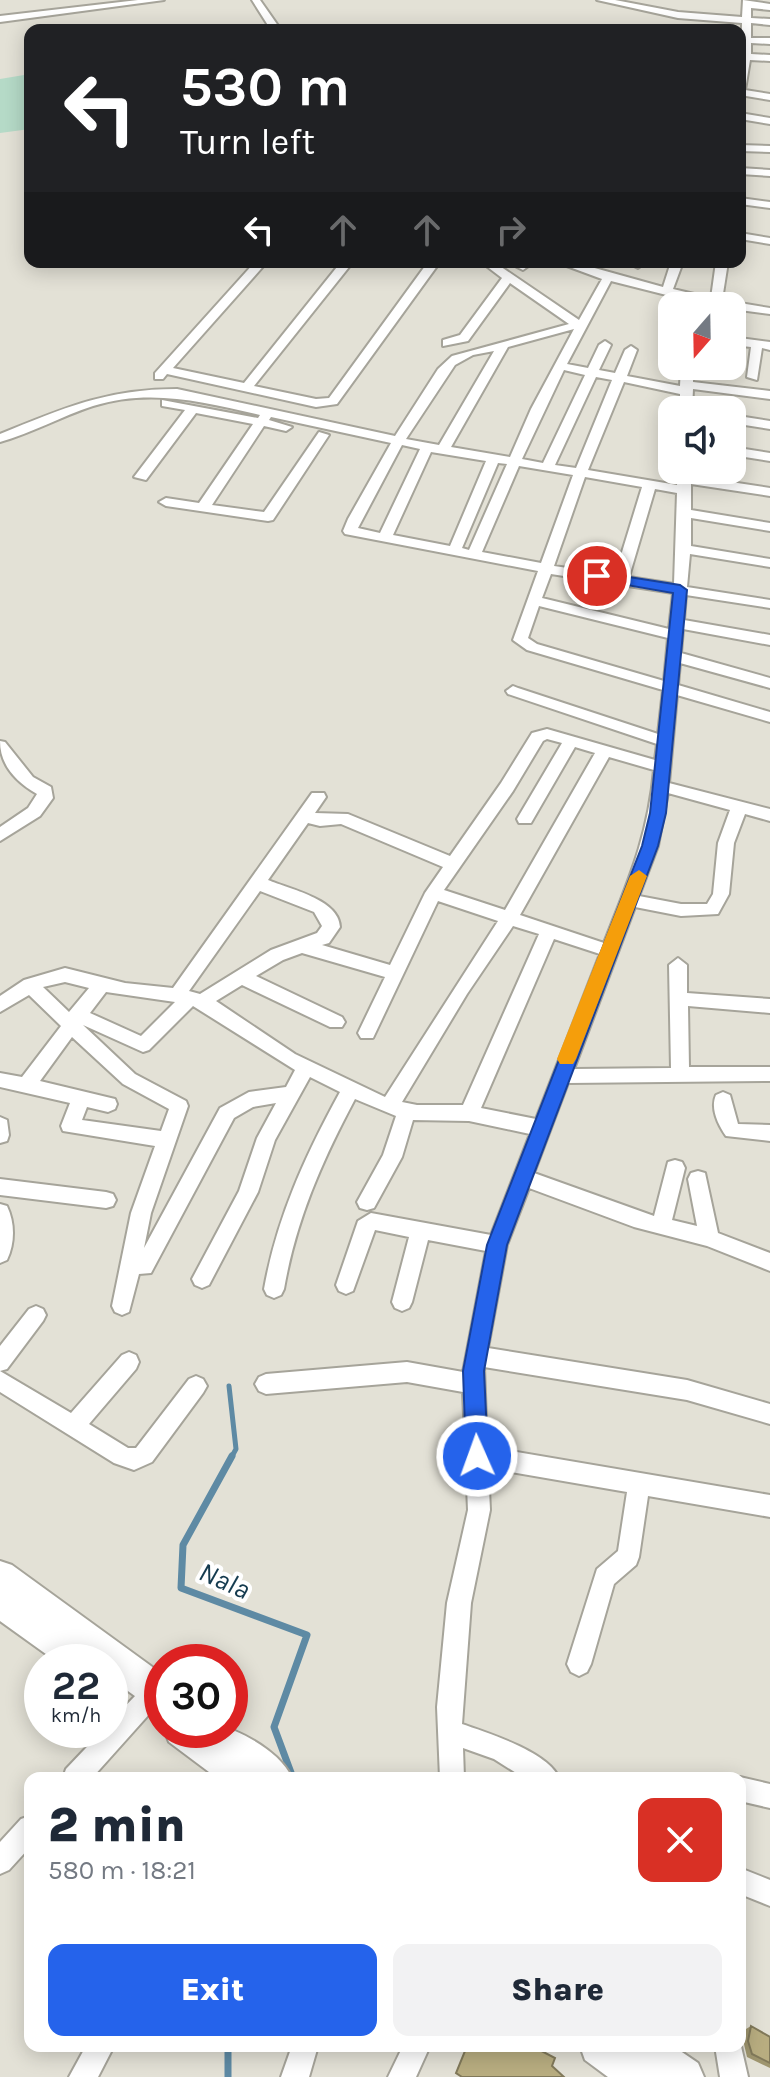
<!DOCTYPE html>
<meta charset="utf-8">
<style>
body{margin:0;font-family:Karla,sans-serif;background:#f2f2f3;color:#1f2937;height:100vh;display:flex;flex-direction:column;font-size:30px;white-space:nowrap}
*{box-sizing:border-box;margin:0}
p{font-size:26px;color:#747a83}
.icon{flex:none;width:44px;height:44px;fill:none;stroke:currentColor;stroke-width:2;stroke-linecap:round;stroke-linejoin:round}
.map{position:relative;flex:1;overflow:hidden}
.side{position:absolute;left:24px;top:1772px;width:722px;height:280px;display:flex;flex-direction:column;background:#fff;border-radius:16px;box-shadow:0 4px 20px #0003}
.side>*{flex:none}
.hud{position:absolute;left:24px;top:24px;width:722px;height:244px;border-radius:16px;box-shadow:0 4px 20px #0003;background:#202124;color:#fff;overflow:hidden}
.needle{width:52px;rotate:200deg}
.fabs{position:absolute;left:658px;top:292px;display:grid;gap:16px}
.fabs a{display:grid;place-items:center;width:88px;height:88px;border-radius:16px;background:#fff;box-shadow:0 4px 20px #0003;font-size:40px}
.speed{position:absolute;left:24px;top:1644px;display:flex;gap:16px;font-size:40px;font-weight:700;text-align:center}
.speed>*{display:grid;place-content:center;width:104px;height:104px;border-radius:50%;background:#fff;box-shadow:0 4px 20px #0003;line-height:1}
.speed small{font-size:20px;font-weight:400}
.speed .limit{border:12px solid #d22;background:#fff;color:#111}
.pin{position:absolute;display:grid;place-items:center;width:68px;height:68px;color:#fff;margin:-34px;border:4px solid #fff;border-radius:50%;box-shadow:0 2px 8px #0007}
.me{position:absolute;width:88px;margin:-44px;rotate:358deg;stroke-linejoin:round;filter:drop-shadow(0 0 6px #0008)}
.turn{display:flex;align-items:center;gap:28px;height:168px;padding:0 24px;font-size:36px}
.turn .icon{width:104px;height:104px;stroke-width:2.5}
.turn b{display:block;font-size:56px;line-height:68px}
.lanes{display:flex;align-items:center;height:76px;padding:0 24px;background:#0003;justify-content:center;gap:40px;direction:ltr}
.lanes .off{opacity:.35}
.round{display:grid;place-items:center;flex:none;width:84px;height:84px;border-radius:16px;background:#f2f2f3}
.overview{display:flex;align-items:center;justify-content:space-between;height:136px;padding:0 24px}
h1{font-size:48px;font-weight:800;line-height:60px}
.button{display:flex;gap:16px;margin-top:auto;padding:16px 24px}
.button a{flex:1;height:92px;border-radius:16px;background:#2563eb;color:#fff;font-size:32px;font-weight:800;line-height:92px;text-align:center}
.button a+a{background:#f2f2f3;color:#1f2937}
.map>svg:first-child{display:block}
.green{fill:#b5dac7}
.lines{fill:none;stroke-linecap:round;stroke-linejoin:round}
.stream-far1{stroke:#5e8aa4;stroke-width:5}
.stream{stroke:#5e8aa4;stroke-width:7}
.street-casing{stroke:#a6a49a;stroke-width:4}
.secondary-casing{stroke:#a6a49a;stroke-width:4}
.street{fill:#fff;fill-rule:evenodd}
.secondary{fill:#fff;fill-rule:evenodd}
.wall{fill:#9e956e}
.building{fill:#b8ad80;stroke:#81795a;stroke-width:2}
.route{fill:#2563eb;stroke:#184099;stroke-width:2}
.slow{fill:#f59e0b}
.labels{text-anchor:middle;stroke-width:8;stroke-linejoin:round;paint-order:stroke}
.near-water-label{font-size:28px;font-style:italic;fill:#153b4f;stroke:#fff}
</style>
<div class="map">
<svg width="770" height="2077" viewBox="0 0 770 2077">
<rect width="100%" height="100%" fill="#e3e1d6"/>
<path class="green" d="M30 74V129L0 133V79Z"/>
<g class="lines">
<path class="stream-far1" d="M229 1386 236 1449 231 1458"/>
<path class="stream" d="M232 1456 183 1545 181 1588 307 1635 274 1727 293 1778
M228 2046V2077"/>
<defs>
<path id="street" d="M138 0H164L0 22V16Z
M252 0H260L281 30H271Z
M597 0H615L678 12 742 17 743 0 770 4V10L751 8V18L770 19V25L751 23V38H770V44L751 43V54L770 55V61L750 60 745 90 770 94V100L740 95 742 23 678 18Z
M740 113 770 118V124L740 119Z
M740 145 770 146V152L740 151Z
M740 168 770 170V176L740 174Z
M740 198 770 202V208L740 204Z
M740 233 770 238V244L740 239Z
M255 262H267L173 368 244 383 341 262H353L254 386 316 399 329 398 428 262H440L337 404 316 407 167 374 163 379H155V373Z
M481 262H494L579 320 602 279 556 262H573L663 287 671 262H683L673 289 711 298 716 262H728L722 300 770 308V314L732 309V306H710L611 281 567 364 588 368 599 345 605 341 611 345 599 370 615 373 625 350 631 346 637 350 627 376 680 386 681 366H693V382L770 391V399L693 389 692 410H680V394L624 382 588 470 677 485 678 470H690L691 476 770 488V496L691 484V510L770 523V531L691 518V546L770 559V567L690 554 687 587 770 600V608L686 595 684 620 770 635V645L683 629 681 653 770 678V688L680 663 678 685 770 712V722L677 695 669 783 770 809V821L745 814 734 843 729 894 718 914 681 916 635 907 574 1069 671 1068 669 965 678 958 687 965V993L770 999V1013L688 1006 689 1067H770V1081L568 1083 534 1173 654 1216 668 1162 675 1160 682 1162 685 1168 672 1220 697 1226 688 1179 691 1173 698 1171 705 1173 718 1233 770 1253V1271L707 1246 634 1227 529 1188 507 1245 488 1348 687 1380 770 1404V1424L687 1400 484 1367 487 1447 770 1495V1517L648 1496 639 1557 636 1565 614 1584 591 1664 587 1672 579 1676 571 1672 567 1664 597 1569 618 1551 627 1492 488 1468 490 1510 471 1603 462 1724C488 1733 548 1752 559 1778H524L494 1759 463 1748 464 1778H440L437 1707 447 1603 468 1510 463 1392 407 1382 266 1394 259 1391 255 1384 259 1377 266 1374 407 1362 463 1372 486 1251 428 1240 412 1302 409 1308 402 1311 395 1308 392 1302 409 1237 375 1230 353 1291 346 1294 339 1291 336 1285 358 1221 371 1213 491 1235 530 1134 469 1121 413 1120 402 1157 374 1208 367 1210 360 1208 357 1202 383 1155 396 1116 355 1099C322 1161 296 1220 284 1289L281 1295 274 1298 267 1295 264 1289C277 1217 305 1156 340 1092L310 1077 275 1140 258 1192 209 1285 202 1288 195 1285 192 1279 239 1191 257 1138 276 1103 253 1107 234 1118 151 1273 139 1274 129 1312 122 1315 115 1312 112 1306 131 1213 155 1146 63 1131 61 1126 70 1103 0 1087V1073L22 1077 61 1026 29 995 0 1012V996L24 980 65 968 125 983 173 988 312 793H324L326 797 315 813 348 814 450 856 501 783 532 733 547 729 655 760 657 744 508 694 506 691 513 686 518 688 658 734 663 690 527 650 513 640 538 571 345 534 343 531 348 519 391 443 271 417 269 420 292 427 286 431 264 426 212 505 264 512 319 432 329 435 273 520 268 521 166 506 159 502 166 498 199 503 253 424 196 413 146 480 134 477 185 410 162 406V400L258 418 260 415C204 402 150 388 93 406 62 416 32 433 0 442V434C64 408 106 389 177 389L395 436 438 369 452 356 569 324 510 283 468 341 443 346V340L460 335 502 278ZM574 329 531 409 510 457 451 447 508 347ZM494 351 439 445 406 439 455 365 473 355ZM564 370 585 375 543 463 522 459ZM596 377 612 380 576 468 555 465ZM402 445 420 449 380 533 358 528ZM431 452 486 461 450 546 393 535ZM498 463 507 464 469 550 462 548ZM519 466 573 475 541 563 482 552ZM585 477 642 487 615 575 554 566ZM655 489 677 493 674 584 629 577ZM551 574 673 593 669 629 542 598ZM539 606 668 638 664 681 537 644 528 638ZM547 739 562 743 517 819 519 823H531L575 747 595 753 505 910 444 890 513 791 543 741ZM609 757 654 770C648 837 628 881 604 943L520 915ZM668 793 730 810 718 843 713 894 707 904H681L639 896 658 846ZM308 823 320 826 341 824 443 867 425 893 390 965 322 945 329 943 340 927C339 899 289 889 268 880ZM260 891 314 912 322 926 317 933 271 950 200 994 189 991ZM438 901 498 921 385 1097 295 1054 216 1001 242 985 330 1027H342L345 1022 342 1017 256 976 283 960 302 953 385 977 358 1033 361 1038H373ZM513 926 539 934 463 1105H417L402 1102 467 994ZM554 939 600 954 536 1119 481 1108ZM65 982 89 988 69 1012 43 987ZM106 992 175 1002 141 1036 90 1013ZM193 1006 295 1070 286 1087 249 1092 220 1108 144 1248 151 1213 188 1106 186 1101 135 1074 83 1025 143 1052 149 1050ZM72 1037 123 1084 169 1109 161 1131 82 1120 87 1107 108 1112 115 1109 117 1104 115 1099 40 1081Z
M522 262H534L523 270 517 267Z
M634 262H646L638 268 632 265Z
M732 337 770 342V350L762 348 757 380 747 377 751 347 732 345Z
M732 415 770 421V429L732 423Z
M732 447 770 453V461L732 455Z
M0 741 5 742 33 777 51 787 53 798 40 816 0 841V827L28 808 37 794C16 782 0 765 0 741Z
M723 1092 730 1095 738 1124 770 1125V1141L726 1136C718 1125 710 1108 716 1095Z
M0 1117 7 1120 9 1135 7 1141 0 1143Z
M0 1179 106 1192 113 1194 116 1200 113 1206 106 1208 0 1195Z
M0 1204 7 1206C15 1223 15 1243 7 1260L0 1263Z
M36 1306 43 1309 46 1315 43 1321 7 1369 0 1371 71 1413 122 1355 129 1352 136 1355 139 1362 136 1369 89 1424 128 1448H136L189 1379 196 1376 203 1379 207 1386 203 1393 152 1462 134 1470 114 1463 0 1392V1346L29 1309Z
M144 1691 152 1695 156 1703 152 1711 92 1778H63L66 1769 103 1730H110V1722L136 1695Z
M740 1777 770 1784V1808L740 1801V1778H737Z
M30 1816V1847L9 1870 0 1874V1842L21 1819Z
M740 1868 770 1880V1906L740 1894Z
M740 2042 748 2077H720L715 2046H740Z
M86 2046H114L98 2077H69Z
M292 2046H318L309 2077H281Z
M403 2046H430L416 2077H388Z"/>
<path id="secondary" d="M0 1561 12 1565 162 1674V1712L150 1707 110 1678V1662H57L0 1621Z
M164 1730H210L222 1738 235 1731C256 1740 283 1757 292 1778H217L169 1742Z
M580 2046H673L698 2063 704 2077H608L585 2060Z"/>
</defs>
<use href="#street" class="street-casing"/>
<use href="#secondary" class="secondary-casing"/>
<use href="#street" class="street"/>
<use href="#secondary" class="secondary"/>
</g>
<path class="wall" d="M751 2026 770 2037V2068L747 2057 744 2044 746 2029Z"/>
<path class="building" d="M751 2026 770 2037V2063L752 2054 748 2041Z
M467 2046H532L555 2058 552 2066 564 2077H462L456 2073Z"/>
<path class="route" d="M597 572 680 585 687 590 666 813 658 846 507 1245 484 1371 488 1456 485 1463 477 1466 469 1463 466 1456 463 1371 487 1245 642 846 650 813 673 593 592 579V573Z"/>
<path class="slow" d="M639 870 647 876 576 1059 573 1064H560L557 1059 630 876Z"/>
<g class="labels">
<g class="near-water-label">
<text transform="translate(225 1580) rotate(24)" y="10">Nala</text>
</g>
</g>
</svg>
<div class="fabs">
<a><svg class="needle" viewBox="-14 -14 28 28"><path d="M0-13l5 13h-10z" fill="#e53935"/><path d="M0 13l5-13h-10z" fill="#747a83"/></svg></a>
<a><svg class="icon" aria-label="sound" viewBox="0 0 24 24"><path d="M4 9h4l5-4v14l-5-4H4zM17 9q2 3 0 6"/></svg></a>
</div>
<div class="speed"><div>22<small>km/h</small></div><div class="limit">30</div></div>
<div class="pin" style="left:597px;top:576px;background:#d93025"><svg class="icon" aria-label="arrive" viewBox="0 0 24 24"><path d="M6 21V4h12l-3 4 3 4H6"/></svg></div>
<svg class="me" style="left:477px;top:1456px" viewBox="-20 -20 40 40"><circle r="17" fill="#2563eb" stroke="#fff" stroke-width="3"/><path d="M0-11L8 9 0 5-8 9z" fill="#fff"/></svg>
<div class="hud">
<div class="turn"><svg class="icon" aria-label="left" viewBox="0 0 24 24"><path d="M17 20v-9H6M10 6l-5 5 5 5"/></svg><div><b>530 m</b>Turn left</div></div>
<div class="lanes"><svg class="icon" aria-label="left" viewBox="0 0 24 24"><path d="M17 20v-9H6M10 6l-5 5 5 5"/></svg><svg class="icon off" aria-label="ahead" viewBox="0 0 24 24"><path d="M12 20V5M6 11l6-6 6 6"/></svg><svg class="icon off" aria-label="ahead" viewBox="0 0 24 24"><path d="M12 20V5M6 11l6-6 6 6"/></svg><svg class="icon off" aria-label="right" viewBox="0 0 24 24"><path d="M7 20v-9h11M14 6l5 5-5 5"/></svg></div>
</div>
<section class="side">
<div class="overview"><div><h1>2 min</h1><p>580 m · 18:21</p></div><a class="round" style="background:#d93025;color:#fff"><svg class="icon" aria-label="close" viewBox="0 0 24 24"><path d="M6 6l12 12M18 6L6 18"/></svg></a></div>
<div class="button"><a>Exit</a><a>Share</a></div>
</section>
</div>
